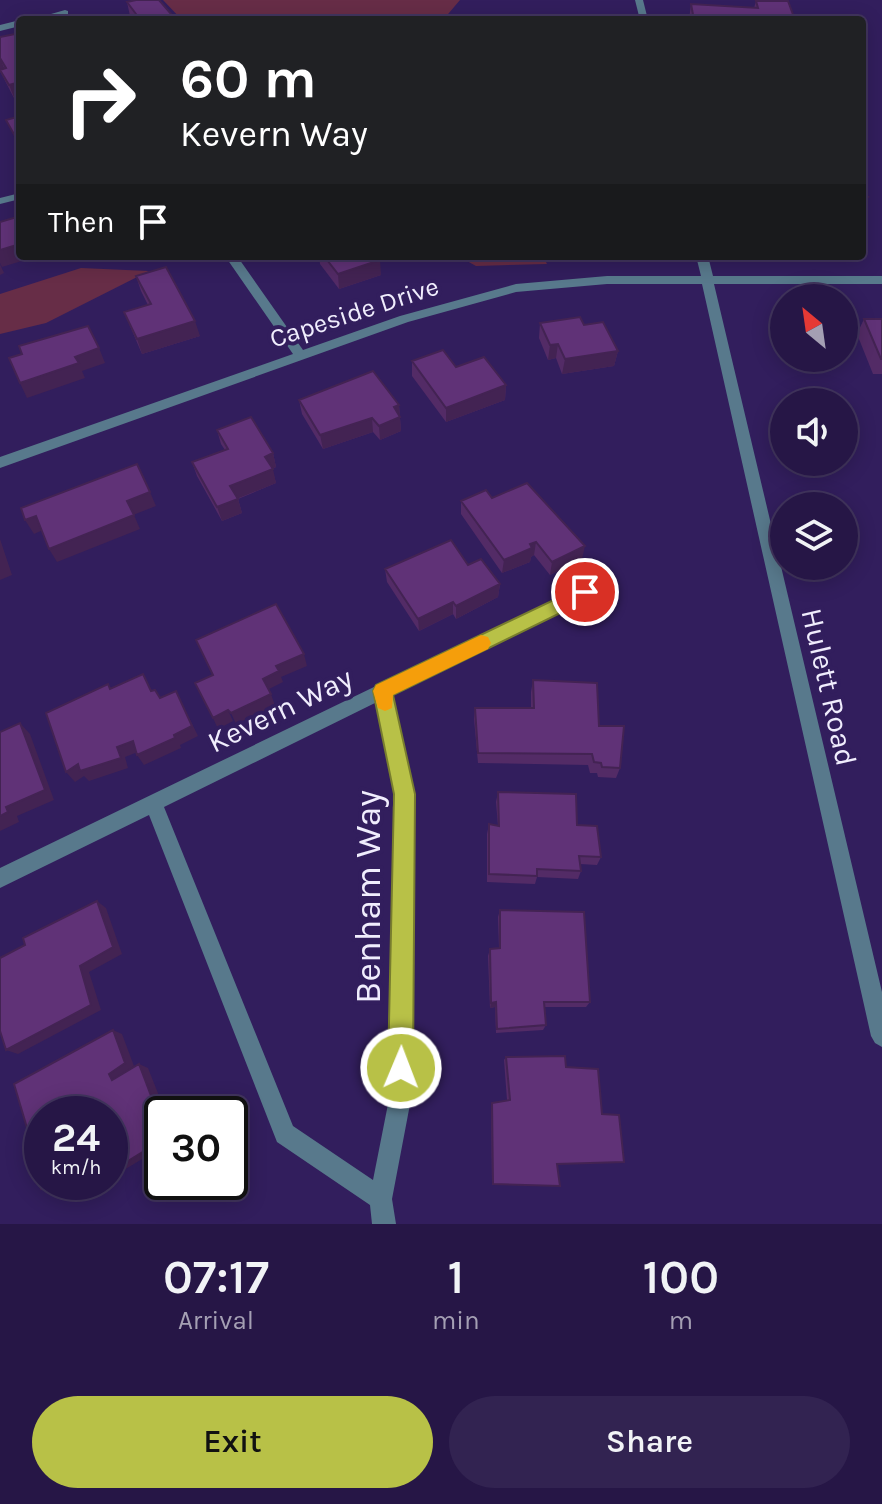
<!DOCTYPE html>
<style>
body{margin:0;font-family:Karla,sans-serif;background:#322351;color:#f1f3f6;height:100vh;display:flex;flex-direction:column;font-size:30px;white-space:nowrap}
*{box-sizing:border-box;margin:0}
p{font-size:26px;color:#a49fb3}
.icon{flex:none;width:44px;height:44px;fill:none;stroke:currentColor;stroke-width:2;stroke-linecap:round;stroke-linejoin:round}
.map{position:relative;height:1224px;overflow:hidden}
.sheet{display:flex;flex-direction:column;background:#261646;flex:1}
.sheet>*{flex:none}
.top-card{position:absolute;left:16px;top:16px;width:850px;height:244px;border-radius:8px;box-shadow:0 4px 20px #0003,0 0 0 2px #42355f;background:#202124;color:#fff;overflow:hidden}
.needle{width:52px;rotate:331deg}
.controls{position:absolute;left:770px;top:284px;display:grid;gap:16px}
.controls a{display:grid;place-items:center;width:88px;height:88px;border-radius:50%;background:#261646;box-shadow:0 4px 20px #0003,0 0 0 2px #42355f;font-size:40px}
.speed{position:absolute;left:24px;top:1096px;display:flex;gap:16px;font-size:40px;font-weight:700;text-align:center}
.speed>*{display:grid;place-content:center;width:104px;height:104px;border-radius:50%;background:#261646;box-shadow:0 4px 20px #0003,0 0 0 2px #42355f;line-height:1}
.speed small{font-size:20px;font-weight:400}
.speed .limit{border:4px solid #111;border-radius:12px;background:#fff;color:#111}
.pin{position:absolute;display:grid;place-items:center;width:68px;height:68px;color:#fff;margin:-34px;border:4px solid #fff;border-radius:50%;box-shadow:0 2px 8px #0007}
.me{position:absolute;width:88px;margin:-44px;rotate:1deg;stroke-linejoin:round;filter:drop-shadow(0 0 6px #0008)}
.turn{display:flex;align-items:center;gap:28px;height:168px;padding:0 32px;font-size:36px}
.turn .icon{width:104px;height:104px;stroke-width:2.5}
.turn b{display:block;font-size:56px;line-height:68px}
.then{display:flex;align-items:center;height:76px;padding:0 32px;background:#0003;gap:16px;font-size:30px}
.eta{display:flex;justify-content:space-evenly;align-items:center;height:136px;text-align:center}
.eta b{font-size:48px;font-weight:600;line-height:56px}
.button{display:flex;gap:16px;margin-top:auto;padding:16px 32px}
.button a{flex:1;height:92px;border-radius:48px;background:#b8c147;color:#111;font-size:32px;font-weight:600;line-height:92px;text-align:center}
.button a+a{background:#322351;color:#f1f3f6}
.map>svg:first-child{display:block}
.green{fill:#672d47}
.lines{fill:none;stroke-linecap:round;stroke-linejoin:round}
.street{fill:#58798c;fill-rule:evenodd}
.wall{fill:#532b66}
.shaded-wall{fill:#432353}
.building{fill:#603277;stroke:#432353;stroke-width:2}
.route{fill:#b8c147;stroke:#787d2e;stroke-width:2}
.slow{fill:#f59e0b}
.labels{text-anchor:middle;stroke-width:8;stroke-linejoin:round;paint-order:stroke}
.far-street-label{font-size:26px;fill:#f0edfd;stroke:#321e5d}
.street-label{font-size:30px;fill:#f0edfd;stroke:#321e5d}
.near-street-label{font-size:36px;fill:#f0edfd;stroke:#321e5d}
</style>
<div class="map">
<svg width="882" height="1224" viewBox="0 0 882 1224">
<rect width="100%" height="100%" fill="#321e5d"/>
<path class="green" d="M163 0H460L443 20H182Z
M458 256H543L547 264 476 266Z
M81 268 149 271 46 323 0 334V294Z"/>
<g class="lines">
<path class="street" d="M635 0H643L648 20H640Z
M65 10 68 11V15L46 20H30Z
M20 20V26L0 31V25Z
M20 193V199L0 204V198Z
M225 256H237L303 350 400 316 516 284 607 276H701L696 256H708L713 276H882V284H714L882 992V1047L875 1043 871 1036 702 284H607L516 292 408 322 0 468V457L293 354Z
M585 585 591 587 593 592 591 597 392 695 414 794 411 1099 392 1199 396 1224H372L370 1205 277 1142 149 815 0 888V868ZM377 702 396 794 389 1099 373 1180 293 1126 164 807Z"/>
</g>
<path class="wall" d="M756 1 795 20H689L691 4 754 8Z
M127 2 173 20H133L130 16Z
M0 37 15 100 0 71Z
M319 256H377L381 275 339 289 320 264Z
M136 276 200 336 142 354 124 312 148 305 141 291Z
M864 319H882V374H873L857 334Z
M540 323 584 325 618 351 614 366 562 374 556 358 548 360 539 338Z
M412 361 456 367 506 385 505 400 446 422 412 376Z
M299 400 399 405 401 431 380 440 373 432 323 449 302 414Z
M217 430 273 453 276 467 272 469 276 483 238 499 242 513 222 521 197 476 192 462 225 450 221 444Z
M492 498 582 559 550 575 534 555 531 557 530 562 502 573 461 514V501Z
M468 565 500 584 498 597 456 619 453 614 419 631 387 582 385 569Z
M533 680 599 726 620 768 616 778 598 777 597 773H590L588 765 478 763 474 719 475 708H531V692Z
M498 792 577 825 601 857 597 865 580 864 581 871 578 879 537 877 535 884 487 882V834L489 824 498 826 496 802Z
M500 910 590 1002 586 1007H545L546 1025 543 1030 496 1033 495 1007 490 1008 488 956 490 949 499 948 498 917Z
M506 1057 557 1164 560 1186 492 1184 491 1105 492 1103 507 1100 504 1060Z"/>
<path class="shaded-wall" d="M172 15 173 20H162L161 18Z
M0 58 6 73 0 70 1 74 0 71Z
M20 82V99L15 100 9 85Z
M20 135V149L15 136Z
M868 197 862 211V200Z
M20 244V256H38L2 267 0 263V250Z
M380 260 381 275 339 289 338 274Z
M0 264 4 273 0 275Z
M195 321 200 336 142 354 137 339Z
M558 344 556 358 548 360 550 345Z
M99 348 105 363 82 371 85 378 27 398 20 383 75 357Z
M618 351 614 366 562 374 565 359Z
M506 385 505 400 446 422V408Z
M399 405 401 431 380 440 379 426 394 407Z
M372 418 373 432 323 449 320 435Z
M273 453 276 467 268 471 265 457Z
M273 469 276 483 234 500 230 486Z
M150 492 156 506 133 515 127 501Z
M238 499 242 513 222 521 217 507Z
M134 515 140 529 57 562 49 549Z
M36 516 45 529 34 534 25 520Z
M0 539 12 575 0 580Z
M536 542 534 555 531 557 530 562 502 573 504 560 530 544Z
M585 546 582 559 550 575 552 562Z
M500 584 498 597 456 619V606Z
M453 602V614L419 631 418 619Z
M304 654 307 666 281 677 283 682 267 690 263 679 276 666Z
M176 691 198 736 180 745 181 748 144 765 137 755 174 735Z
M271 694 275 706 236 724 231 713Z
M228 710 233 721 218 729 213 718Z
M20 723 30 734 54 800 17 816 19 822 0 831V816L6 807Z
M133 741 140 751 125 757 128 768 89 781 84 776 75 782 66 772 78 764Z
M97 901 106 908 122 954 89 972 101 1010 18 1054 6 1050 80 966Z
M496 1002 495 1007 490 1008 491 1003Z
M113 1030 122 1034 134 1066 119 1077 112 1080 109 1074Z
M139 1064 148 1068 165 1111 164 1114H162L161 1119 162 1147 119 1173 110 1172 153 1117Z
M53 1182H65L54 1189H41Z"/>
<path class="building" d="M136 0H159L172 15 161 18 163 20H135L134 19 139 18 127 2Z
M756 1H788L795 20 762 19 694 20 691 4 758 8Z
M20 33V82L9 85 0 70 6 68 0 58V37Z
M20 116V135L15 136 6 120Z
M862 193 868 197 862 200Z
M20 216V244L0 250V222Z
M324 256H377L380 260 338 274Z
M166 267 195 321 137 339 124 312 151 304 136 276Z
M580 317 584 325 603 322 618 351 565 359 558 344 550 345 540 323Z
M864 319H882V359H881Z
M88 326 99 348 75 357 79 363 20 383 9 358 22 354 19 346Z
M443 350 456 367 484 357 506 385 446 408 412 361Z
M373 371 399 405 394 407 400 417 379 426 372 418 320 435 299 400Z
M251 417 273 453 265 457 273 469 230 486 238 499 217 507 192 462 228 449 217 430Z
M137 464 150 492 127 501 134 515 49 549 36 516 25 520 21 508Z
M527 483 585 546 552 562 536 542 530 544 532 548 504 560 461 501 486 490 492 498Z
M451 540 468 565 481 559 500 584 456 606 453 602 418 619 385 569Z
M276 604 304 654 276 666 279 671 263 679 271 694 231 713 228 710 213 718 195 683 213 675 196 640Z
M143 674 151 691 155 690 160 698 176 691 192 726 174 735 175 738 137 755 133 741 117 747 121 758 80 771 78 764 66 772 46 713 108 684 110 689Z
M533 680 597 683 599 726H624L620 768 602 767 601 763 594 762 592 754 478 753 475 708H534Z
M20 723 45 790 6 807 8 812 0 816V732Z
M498 792 576 794 577 825 597 826 601 857 579 856 581 871 537 869V876L489 874V824L499 826Z
M97 901 113 947 80 966 91 1005 6 1050 0 1031V958L25 945 23 938Z
M500 910 584 912 590 1002H544L546 1025 497 1029 496 1002 491 1003 490 949 500 948Z
M113 1030 125 1063 109 1074 112 1080 139 1064 156 1109 153 1117 162 1140 110 1172V1114H42V1182H53L41 1189 25 1139 30 1138 14 1084Z
M565 1056 566 1067 598 1069 602 1114 619 1115 624 1162 557 1164 560 1186 493 1184 492 1103 510 1100 506 1057Z"/>
<path class="route" d="M585 585 591 587 594 592 591 598 393 695 415 794 413 1068 409 1077 401 1081 392 1077 388 1068 394 794 373 691 376 685Z"/>
<path class="slow" d="M481 635 488 637 491 643 488 649 393 695 392 708 385 711 378 708 373 691 376 685Z"/>
<g class="labels">
<g class="far-street-label">
<text transform="translate(354 312) rotate(-18)" y="9">Capeside Drive</text>
</g>
<g class="street-label">
<text transform="translate(829 687) rotate(77)" y="10">Hulett Road</text>
<text transform="translate(280 710) rotate(-26)" y="10">Kevern Way</text>
</g>
<g class="near-street-label">
<text transform="translate(367 897) rotate(-90)" y="13">Benham Way</text>
</g>
</g>
</svg>
<div class="controls">
<a><svg class="needle" viewBox="-14 -14 28 28"><path d="M0-13l5 13h-10z" fill="#e53935"/><path d="M0 13l5-13h-10z" fill="#a49fb3"/></svg></a>
<a><svg class="icon" aria-label="sound" viewBox="0 0 24 24"><path d="M4 9h4l5-4v14l-5-4H4zM17 9q2 3 0 6"/></svg></a>
<a><svg class="icon" aria-label="layers" viewBox="0 0 24 24"><path d="M12 4l9 5-9 5-9-5zM3 14l9 5 9-5"/></svg></a>
</div>
<div class="speed"><div>24<small>km/h</small></div><div class="limit">30</div></div>
<div class="pin" style="left:585px;top:592px;background:#d93025"><svg class="icon" aria-label="arrive" viewBox="0 0 24 24"><path d="M6 21V4h12l-3 4 3 4H6"/></svg></div>
<svg class="me" style="left:401px;top:1068px" viewBox="-20 -20 40 40"><circle r="17" fill="#b8c147" stroke="#fff" stroke-width="3"/><path d="M0-11L8 9 0 5-8 9z" fill="#fff"/></svg>
<div class="top-card">
<div class="turn"><svg class="icon" aria-label="right" viewBox="0 0 24 24"><path d="M7 20v-9h11M14 6l5 5-5 5"/></svg><div><b>60 m</b>Kevern Way</div></div>
<div class="then">Then<svg class="icon" aria-label="arrive" viewBox="0 0 24 24"><path d="M6 21V4h12l-3 4 3 4H6"/></svg></div>
</div>
</div>
<section class="sheet">
<div class="eta">
<div><b>07:17</b><p>Arrival</p></div>
<div><b>1</b><p>min</p></div>
<div><b>100</b><p>m</p></div>
</div>
<div class="button"><a>Exit</a><a>Share</a></div>
</section>
